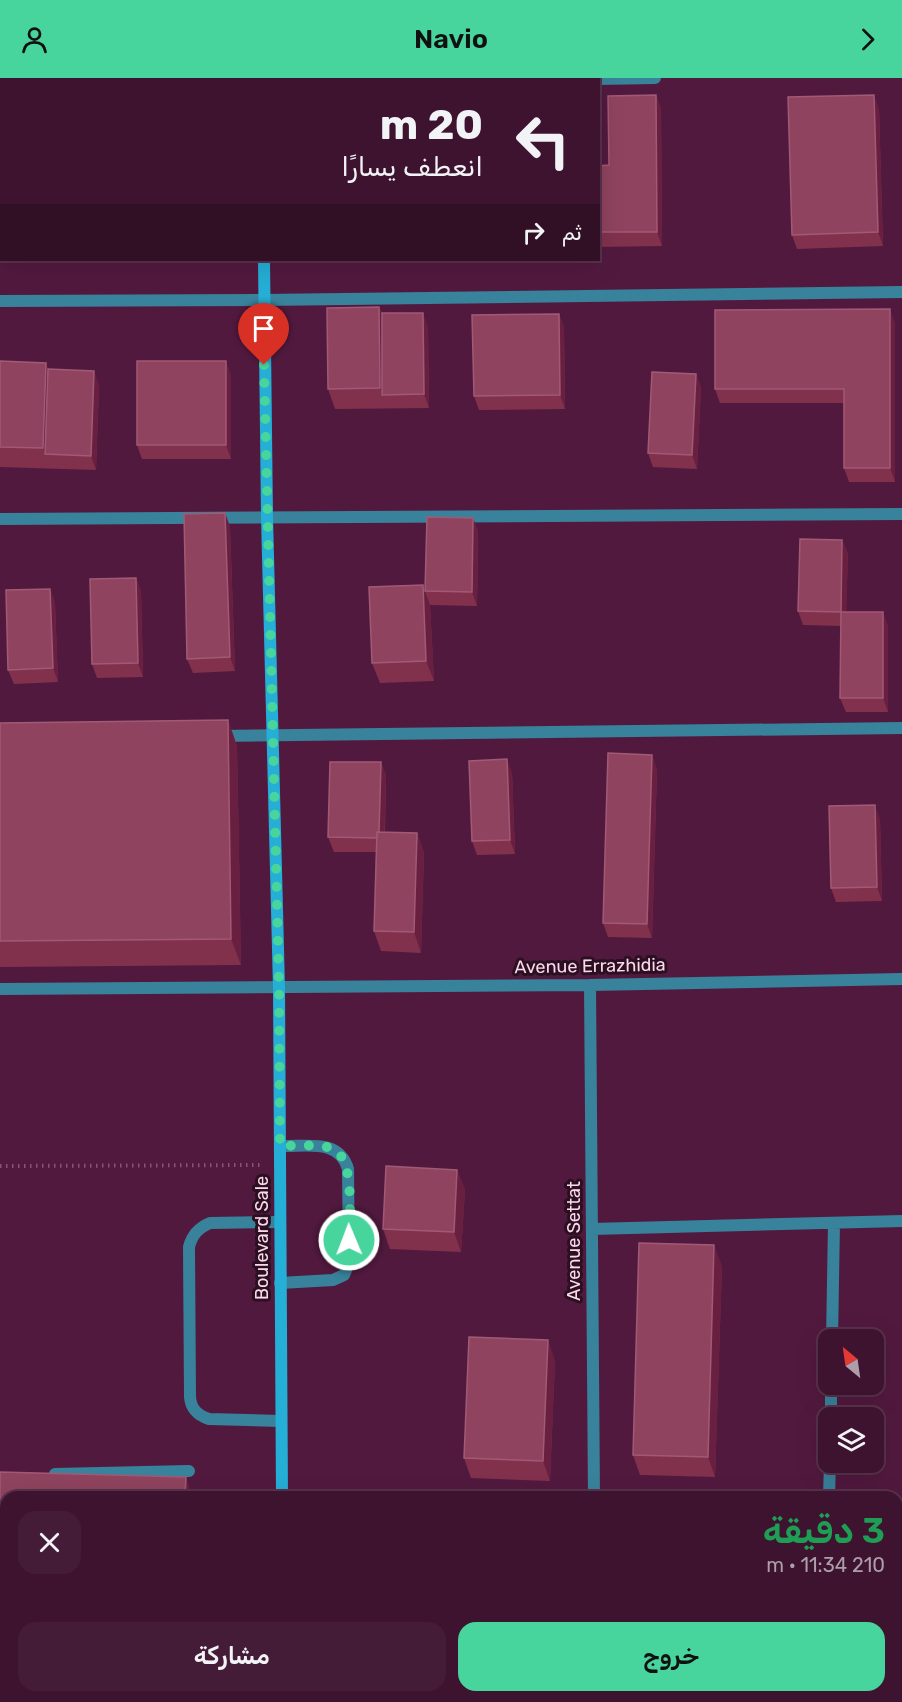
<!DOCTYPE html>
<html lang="ar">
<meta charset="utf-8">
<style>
body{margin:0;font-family:Rubik,Cairo,sans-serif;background:#451c37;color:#f1f3f6;direction:rtl;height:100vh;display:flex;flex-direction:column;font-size:22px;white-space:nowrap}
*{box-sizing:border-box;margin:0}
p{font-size:20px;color:#ad9eaa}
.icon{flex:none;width:33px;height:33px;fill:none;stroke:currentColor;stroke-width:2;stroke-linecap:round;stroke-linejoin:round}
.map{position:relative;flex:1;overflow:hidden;direction:ltr}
.panel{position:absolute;left:0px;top:1413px;width:903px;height:212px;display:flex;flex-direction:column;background:#3e132f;border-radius:18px 18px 0 0;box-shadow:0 6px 24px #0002,0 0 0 2px #57324b;direction:rtl}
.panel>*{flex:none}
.top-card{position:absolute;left:0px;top:0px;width:600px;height:183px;box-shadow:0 6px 24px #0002,0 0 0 2px #57324b;direction:rtl;background:#3e132f;color:#f1f3f6;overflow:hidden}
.needle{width:39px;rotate:331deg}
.controls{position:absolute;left:818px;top:1251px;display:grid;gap:12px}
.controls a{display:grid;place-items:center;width:66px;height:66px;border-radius:12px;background:#3e132f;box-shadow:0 6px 24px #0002,0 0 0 2px #57324b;font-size:30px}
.pin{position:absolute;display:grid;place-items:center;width:51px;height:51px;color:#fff;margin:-62px -26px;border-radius:50% 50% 50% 0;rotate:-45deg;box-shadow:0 0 6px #0007}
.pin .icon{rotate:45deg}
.me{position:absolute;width:66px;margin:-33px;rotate:359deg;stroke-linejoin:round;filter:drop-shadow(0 0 4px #0008)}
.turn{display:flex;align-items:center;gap:21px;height:126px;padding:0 18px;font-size:27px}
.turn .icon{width:78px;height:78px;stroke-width:2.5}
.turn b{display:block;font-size:42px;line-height:51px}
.then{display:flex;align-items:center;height:57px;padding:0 18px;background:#0003;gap:12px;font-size:22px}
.round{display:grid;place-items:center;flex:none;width:63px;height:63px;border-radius:18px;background:#451c37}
.headline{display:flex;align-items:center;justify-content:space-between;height:102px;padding:0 18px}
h1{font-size:36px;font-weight:600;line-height:45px;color:#1e9e55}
.cta{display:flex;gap:12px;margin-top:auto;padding:12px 18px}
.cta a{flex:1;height:69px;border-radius:18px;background:#48d49d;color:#111;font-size:24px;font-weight:600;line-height:69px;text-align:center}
.cta a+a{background:#451c37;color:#f1f3f6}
header{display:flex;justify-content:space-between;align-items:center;height:78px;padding:0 18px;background:#48d49d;color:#111;font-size:27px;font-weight:600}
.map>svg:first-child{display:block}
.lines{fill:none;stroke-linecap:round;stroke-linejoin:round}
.path{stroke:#875475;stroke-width:4;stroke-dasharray:1.5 4.5;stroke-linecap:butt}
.lane{stroke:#39829b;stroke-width:12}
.street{stroke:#39829b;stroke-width:12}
.secondary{stroke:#25aed6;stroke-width:12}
.wall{fill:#82314d}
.shaded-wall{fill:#692040}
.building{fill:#8f435e;stroke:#a15a75;stroke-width:1.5}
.route{stroke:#48d49d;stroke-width:10;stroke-dasharray:0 18}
.labels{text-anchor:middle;stroke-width:6;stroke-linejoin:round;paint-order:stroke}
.street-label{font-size:18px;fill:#fdd8ed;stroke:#2a1020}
</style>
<header><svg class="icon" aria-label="forward" viewBox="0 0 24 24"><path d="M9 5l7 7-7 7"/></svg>Navio<svg class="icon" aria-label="person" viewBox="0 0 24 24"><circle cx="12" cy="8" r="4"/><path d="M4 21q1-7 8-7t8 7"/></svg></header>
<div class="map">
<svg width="902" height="1624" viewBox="0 0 902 1624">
<rect width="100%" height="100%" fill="#52193f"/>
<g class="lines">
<path class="path" d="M0 1088 260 1087"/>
<path class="lane" d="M280 1068C306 1069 339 1060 348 1091L349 1185 344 1197 333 1202 280 1205
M280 1144 210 1145C198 1150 192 1157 189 1169L190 1319C191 1331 197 1337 209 1341L281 1343
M55 1396 189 1393"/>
<path class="street" d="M540 2 655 0
M0 223 263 222 902 214
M0 441 902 436
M217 658 902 650
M590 907 594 1419
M0 911 590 907 902 901
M592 1151 902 1143
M832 1262 834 1145
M831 1340V1306
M829 1419 830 1384
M897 1577H902
M0 1581H6
M595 1618V1624
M886 1624V1618"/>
<path class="secondary" d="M268 2V0
M264 182 267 439 279 910 282 1419
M282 1624V1618"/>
</g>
<path class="wall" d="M0 0H86V2H2V68H0Z
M656 17 661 31 662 168 598 169V88L609 87Z
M879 31 883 168 797 171 792 157Z
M379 229 382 235 428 249 429 330 335 331 328 311Z
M559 236 564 250 565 331 479 332 474 318Z
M895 245V404H849L844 390V325H720L715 311Z
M0 283 46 285 48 291 99 307 96 392 0 389Z
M696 296 701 310 697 391 653 389 648 375Z
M231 297V381H142L137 367Z
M225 435 230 449 235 593 193 595 187 581Z
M473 440 478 454 477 528 430 527 434 603 380 605 372 585 425 513Z
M842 462 848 476 846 534 888 548V634H846L840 620 841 548 803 547 798 533Z
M136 500 141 514 143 599 97 600 92 586Z
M50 511 55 525 58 604 14 606 8 592Z
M228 642 237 668 241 887 0 889V645Z
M381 684 386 698 385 754 417 755 424 775 421 875 381 873 374 853 376 774H334L328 759Z
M657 691 652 860 608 859 603 845Z
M512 695 515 776 477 777 472 763Z
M880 741 882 823 836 824 831 810Z
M457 1092 465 1112 461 1174 390 1171 383 1151Z
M722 1188 715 1399 640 1397 633 1377Z
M555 1282 550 1403 471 1400 464 1380Z
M0 1394 6 1419V1535H0Z"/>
<path class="shaded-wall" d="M656 17 661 31 662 168 657 154Z
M874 17 879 31 883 168 878 154Z
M379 229 387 249 382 317 380 310Z
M890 231 895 245V404L890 390Z
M423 235 428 249 429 330 424 316Z
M559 236 564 250 565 331 560 317Z
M226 283 231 297V381L226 367Z
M46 285 53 305 45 376 50 390 43 370Z
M94 293 99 307 96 392 91 378Z
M696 296 701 310 697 391 692 377Z
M225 435 230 449 235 593 230 579Z
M473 440 478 454 477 528 472 514Z
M842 462 848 476 846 548 841 534Z
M136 500 141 514 143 599 138 585Z
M423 507 430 527 434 603 426 583Z
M50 511 55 525 58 604 53 590Z
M883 534 888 548V634L883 620Z
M228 642 237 668 241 887 231 861Z
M652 677 657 691 652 860 647 846Z
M507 681 512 695 515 776 510 762Z
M381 684 386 698 384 774 379 760Z
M875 727 880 741 882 823 877 809Z
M417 755 424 775 421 875 414 854Z
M457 1092 465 1112 461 1174 454 1154Z
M714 1167 722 1188 715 1399 708 1379Z
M548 1262 555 1282 550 1403 543 1383Z
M186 1399 193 1419H185Z
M207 1618H217L219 1624H207Z"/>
<path class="building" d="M0 0H78V2H2V48H0Z
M656 17 657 154H598V88L609 87 608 18Z
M874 17 878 154 792 157 788 19Z
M379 229 380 310 328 311 327 230Z
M890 231V390H844V311H715V232Z
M382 235H423L424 316 382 317Z
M559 236 560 317 474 318 472 237Z
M0 283 46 285 43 370 0 369Z
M137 283H226V367H137Z
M48 291 94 293 91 378 45 376Z
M652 294 696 296 692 377 648 375Z
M225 435 230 579 187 581 184 436Z
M427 439 473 440 472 514 425 513Z
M800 461 842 462 841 534 798 533Z
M136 500 138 585 92 586 90 501Z
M423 507 426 583 372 585 369 509Z
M50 511 53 590 8 592 6 512Z
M841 534H883V620H840Z
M228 642 231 861 0 863V645Z
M608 675 652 677 647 846 603 845Z
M507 681 510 762 472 763 469 683Z
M330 684H381L379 754H377V760L328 759Z
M875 727 877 809 831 810 829 728Z
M377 754 417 755 414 854 374 853Z
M386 1088 457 1092 454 1154 383 1151Z
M639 1165 714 1167 708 1379 633 1377Z
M469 1259 548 1262 543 1383 464 1380Z
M0 1394 186 1399 185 1419H6V1509H0Z
M0 1590H6V1618H207V1624H0Z"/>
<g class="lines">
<path class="route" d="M264 287 279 910 280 1068C296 1068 316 1066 331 1070 356 1078 349 1140 349 1162"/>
</g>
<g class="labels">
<g class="street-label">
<text transform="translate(590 888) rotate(-1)" y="6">Avenue Errazhidia</text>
<text transform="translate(262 1160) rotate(-90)" y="6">Boulevard Sale</text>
<text transform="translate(574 1163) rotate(-90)" y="6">Avenue Settat</text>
</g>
</g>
</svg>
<div class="controls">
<a><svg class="needle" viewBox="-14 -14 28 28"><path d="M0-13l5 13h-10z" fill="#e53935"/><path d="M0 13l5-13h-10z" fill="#ad9eaa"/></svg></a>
<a><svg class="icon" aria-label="layers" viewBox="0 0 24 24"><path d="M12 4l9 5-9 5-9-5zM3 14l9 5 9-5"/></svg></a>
</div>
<div class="pin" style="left:264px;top:287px;background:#d93025"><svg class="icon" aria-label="arrive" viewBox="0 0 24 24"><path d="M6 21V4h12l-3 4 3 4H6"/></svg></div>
<svg class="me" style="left:349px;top:1162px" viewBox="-20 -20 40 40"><circle r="17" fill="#48d49d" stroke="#fff" stroke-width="3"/><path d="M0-11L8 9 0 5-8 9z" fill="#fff"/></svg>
<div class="top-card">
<div class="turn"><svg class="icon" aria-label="left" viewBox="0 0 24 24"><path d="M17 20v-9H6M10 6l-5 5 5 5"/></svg><div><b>20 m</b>انعطف يسارًا</div></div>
<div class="then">ثم<svg class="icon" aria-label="right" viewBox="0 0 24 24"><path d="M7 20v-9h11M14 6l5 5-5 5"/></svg></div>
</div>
<section class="panel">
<div class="headline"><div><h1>3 دقيقة</h1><p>210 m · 11:34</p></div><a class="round"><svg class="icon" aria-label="close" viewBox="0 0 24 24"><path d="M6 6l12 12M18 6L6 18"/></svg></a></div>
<div class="cta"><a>خروج</a><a>مشاركة</a></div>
</section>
</div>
